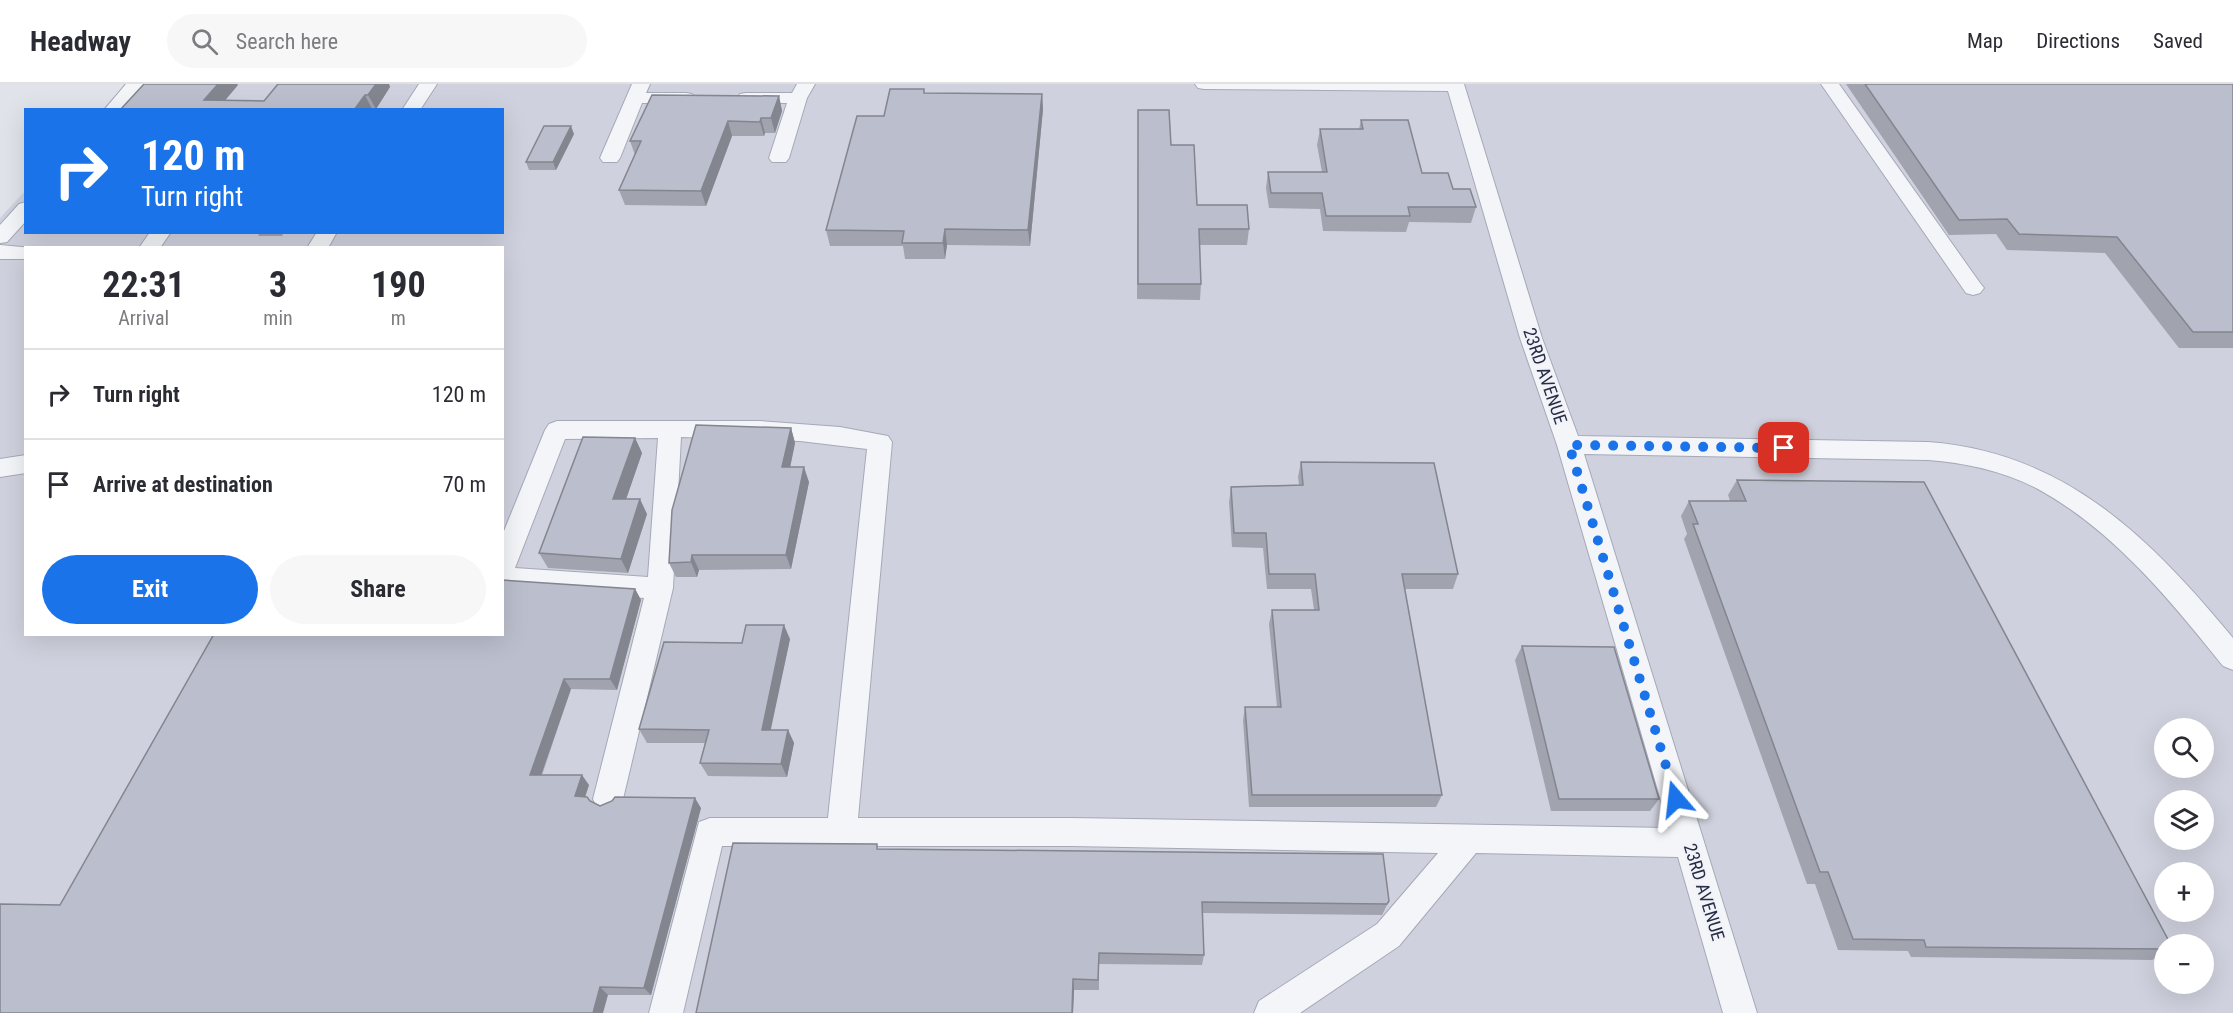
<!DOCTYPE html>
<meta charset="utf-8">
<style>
body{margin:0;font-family:"Roboto Condensed",sans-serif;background:#f7f7f7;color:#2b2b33;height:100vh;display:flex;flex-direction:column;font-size:22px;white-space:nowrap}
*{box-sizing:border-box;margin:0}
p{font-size:20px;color:#7c7c81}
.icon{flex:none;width:33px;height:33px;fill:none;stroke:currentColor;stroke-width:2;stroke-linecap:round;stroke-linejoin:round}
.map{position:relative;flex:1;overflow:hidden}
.side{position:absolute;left:24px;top:162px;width:480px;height:390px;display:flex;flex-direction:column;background:#fff;border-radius:0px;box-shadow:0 6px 24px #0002}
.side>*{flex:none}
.top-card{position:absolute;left:24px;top:24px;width:480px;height:126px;border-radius:0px;box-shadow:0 6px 24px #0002;background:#1a73e8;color:#fff;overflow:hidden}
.tools{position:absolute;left:2154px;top:634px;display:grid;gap:12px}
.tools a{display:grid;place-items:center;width:60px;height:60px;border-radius:50%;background:#fff;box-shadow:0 6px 24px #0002;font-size:30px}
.pin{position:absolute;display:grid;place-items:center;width:51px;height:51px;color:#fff;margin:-26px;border-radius:12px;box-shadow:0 3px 9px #0006}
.me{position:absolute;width:66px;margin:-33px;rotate:343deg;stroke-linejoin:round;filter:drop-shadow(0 0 4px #0008)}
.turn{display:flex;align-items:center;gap:21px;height:126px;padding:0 18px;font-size:27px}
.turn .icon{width:78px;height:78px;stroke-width:2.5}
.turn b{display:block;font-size:42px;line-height:51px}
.eta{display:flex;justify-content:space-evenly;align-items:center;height:102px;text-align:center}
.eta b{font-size:36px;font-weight:700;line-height:42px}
.action{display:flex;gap:12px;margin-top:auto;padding:12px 18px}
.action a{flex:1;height:69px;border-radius:36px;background:#1a73e8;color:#fff;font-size:24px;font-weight:700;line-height:69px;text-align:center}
.action a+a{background:#f7f7f7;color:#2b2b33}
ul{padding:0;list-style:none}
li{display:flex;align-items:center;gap:18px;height:90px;padding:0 18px;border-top:2px solid #e1e1e2}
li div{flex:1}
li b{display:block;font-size:22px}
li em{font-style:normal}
header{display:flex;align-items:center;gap:36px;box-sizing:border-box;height:84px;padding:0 30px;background:#fff;border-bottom:2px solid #e1e1e2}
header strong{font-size:28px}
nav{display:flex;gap:33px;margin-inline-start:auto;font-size:21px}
.search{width:420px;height:54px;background:#f7f7f7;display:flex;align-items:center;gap:15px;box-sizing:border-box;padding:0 21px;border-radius:33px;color:#7c7c81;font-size:22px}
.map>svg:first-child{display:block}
.built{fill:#cfd2de;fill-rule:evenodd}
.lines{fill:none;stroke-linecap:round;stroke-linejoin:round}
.minor-casing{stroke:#a5a9b6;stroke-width:2}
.minor{fill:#f4f5f9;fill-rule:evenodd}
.wall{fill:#a1a3af}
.shaded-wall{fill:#83858f}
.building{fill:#bbbecc;stroke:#83858f;stroke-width:1.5}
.route{stroke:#1a73e8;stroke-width:10;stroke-dasharray:0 18}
.labels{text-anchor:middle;stroke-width:4.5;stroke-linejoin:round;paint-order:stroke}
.street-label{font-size:18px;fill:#272d45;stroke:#f1f3f8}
</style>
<header>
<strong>Headway</strong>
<div class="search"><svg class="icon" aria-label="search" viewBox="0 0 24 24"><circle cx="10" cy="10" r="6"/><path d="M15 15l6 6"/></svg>Search here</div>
<nav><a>Map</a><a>Directions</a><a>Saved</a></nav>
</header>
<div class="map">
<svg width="2233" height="929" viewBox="0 0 2233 929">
<rect width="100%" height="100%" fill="#e1e3eb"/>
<path class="built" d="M127 0H2233V929H0V134L25 107 26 148H502V26L103 25ZM26 164H502V550H26ZM2164 645H2204V684H2164ZM2164 717H2204V756H2164ZM2164 789H2204V828H2164ZM2164 861H2204V900H2164Z"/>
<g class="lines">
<defs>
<path id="minor" d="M126 0H145L123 26H104Z
M419 0H437L420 26H402Z
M632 0H650L646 9H686L692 10 695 14 692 18 686 19H642L620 74 617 78H603L600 74Z
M797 0H815L807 14 789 74 786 78H772L769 74 787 19H746L740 18 737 14 740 10 746 9H792Z
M1195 0H1464L1542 254 1578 352 1928 358C2065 368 2150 454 2233 554V586L2223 582C2171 517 2113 446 2038 405 2004 387 1966 379 1928 376L1584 370 1757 929H1723L1678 773 1476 769 1399 862 1300 929H1254L1259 917 1377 840 1438 769 1072 762H722L683 929H649L699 738 710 734H828L867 365 800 357 681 353 673 504 623 715 618 725 608 729 598 725 593 715 644 514 502 504V452L545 346 549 340 557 337H760L840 343 888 352 892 358 858 734H1072L1669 744 1557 361 1520 254 1448 7 1204 5 1198 4ZM658 354 648 493 515 484 565 355Z
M1821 0H1839L1980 199 1984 204 1980 209 1973 211 1966 209Z
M26 118V137L7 158 0 159V141L19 120Z
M150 148H171L160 164H139Z
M317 148H337L328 164H307Z
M0 161 33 164H26V175H0Z
M26 371V389L0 393V375Z"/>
</defs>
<use href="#minor" class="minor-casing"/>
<use href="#minor" class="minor"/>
</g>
<path class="wall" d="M144 0H237L238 1 224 17H264L278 0H389L390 3 376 25 371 26H120Z
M1846 0H2233V264H2179L2105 169 2007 166 1996 150 1949 151Z
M925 9 1042 10 1043 25 1030 162 947 161 945 175H905L903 162H830L826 146 884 32Z
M779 12 782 27 775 49H765L764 52H732L706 122 625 121 619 106 635 71 630 57Z
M1138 26 1171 61 1197 121 1249 145 1247 161H1199L1201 200 1200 216 1137 215Z
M1361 36 1422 89 1453 105 1476 123 1471 139 1409 138 1406 148 1323 147 1320 125 1269 124 1266 104 1268 88H1322L1317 61 1320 45H1359Z
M574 50 556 86H529L526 78Z
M257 148H284L282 152H259Z
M791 344 795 359 790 383 809 398 791 485 699 486 697 493H676L669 479Z
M635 354 642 369 626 415 647 430 628 489 548 484 539 469Z
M1301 378 1458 490 1453 505H1405L1442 711 1436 723H1249L1243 636 1245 623H1277L1269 540 1272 526H1314L1311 505H1267L1263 464 1232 463 1229 418 1231 403 1299 401 1298 393Z
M1737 396 2164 861V870L2152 876 1911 873 1908 867 1838 866 1815 800H1807L1684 455 1687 450 1681 432 1689 417H1730L1728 411Z
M635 505 641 516 617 606 571 605 542 691 589 701 585 713 591 718 600 722 701 724 651 911H608L60 821Z
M790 555 770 646H788L794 659 787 693 708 692 700 679 705 659H647L639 645Z
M1522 562 1659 715 1650 727H1551L1515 576Z
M879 765 1389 817 1382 831 1202 829 1204 871 1202 881 1099 880V906H1074L1073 929H696Z"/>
<path class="shaded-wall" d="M218 0H237L238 1 217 26 204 16Z
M376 0H389L390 3 376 25 368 11Z
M1042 10 1043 25 1030 162 1028 146Z
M365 11 372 25 371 26H354Z
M779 12 782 27 775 49 771 34Z
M761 34 765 49 764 52 760 38Z
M728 37 732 52 706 122 701 107Z
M571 42 574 50 556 86 553 78Z
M945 145 947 161 945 175 943 159Z
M791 344 795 359 787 399 782 383Z
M635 354 642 369 621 430 613 415Z
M804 383 809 398 791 485 786 471Z
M640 415 647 430 628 489 621 475Z
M692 471 699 486 697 493 691 478Z
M635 505 641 516 617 606 610 595Z
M784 541 790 555 768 659 762 646Z
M564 595 571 605 538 700 530 691Z
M788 646 794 659 787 693 781 680Z
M582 691 589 701 582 722 575 712Z
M695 714 701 724 651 911 644 904Z
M1073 895 1074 906 1073 929H1072Z
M600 903 608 911 603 929H593Z"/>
<path class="building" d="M144 0H218L204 16 264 17 278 0H376L368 11H365L354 26H120Z
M1865 0H2233V248H2193L2117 153 2019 150 2007 135 1959 136Z
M890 5H924V9L1042 10 1028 146 945 145 943 159H902L904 147 826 146 857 32H884Z
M652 11 779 12 771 34H761L760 38 728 37 701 107 619 106 641 57H630Z
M1138 26H1169L1171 61H1194L1197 121H1247L1249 145H1199L1201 200H1138Z
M1361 36H1408L1422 89H1448L1453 105H1470L1476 123H1408L1410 132H1326L1322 109H1271L1268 88H1327L1320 45H1363Z
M544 42H571L553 78H526Z
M696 341 791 344 782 383H804L786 471H692L691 478 669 479 672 426Z
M583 353 635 354 613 415H640L621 475 539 469Z
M1301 378 1434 379 1458 490H1402L1442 711H1252L1245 623H1281L1272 526H1319L1315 490H1269L1266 449H1234L1231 403 1303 401Z
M1737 396 1924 398 2171 861H2164V865L1926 863 1924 856 1853 855 1828 788H1820L1693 440H1698L1689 417H1746Z
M502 496 635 505 610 595H564L530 691H582L575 712 587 713 590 717 600 722 612 717 615 713 695 714 644 904 600 903 593 929H0V820L60 821 214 550H502Z
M746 541H784L762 646H788L781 680 700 679 709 646 639 645 664 558 742 559Z
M1522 562 1614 563 1659 715H1559Z
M733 759 877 760V765L1383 770 1389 817 1387 820 1202 818 1204 871 1099 869 1098 896 1073 895 1072 929H696Z"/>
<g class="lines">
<path class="route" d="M1676 715 1569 361 1784 364"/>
</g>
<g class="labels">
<g class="street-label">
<text transform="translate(1545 292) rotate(71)" y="6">23RD AVENUE</text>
<text transform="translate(1704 808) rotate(73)" y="6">23RD AVENUE</text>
</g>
</g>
</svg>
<div class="tools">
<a><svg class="icon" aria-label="search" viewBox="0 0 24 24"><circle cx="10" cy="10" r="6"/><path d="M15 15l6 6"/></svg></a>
<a><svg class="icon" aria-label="layers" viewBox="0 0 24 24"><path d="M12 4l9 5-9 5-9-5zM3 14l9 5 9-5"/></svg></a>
<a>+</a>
<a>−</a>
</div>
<div class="pin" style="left:1784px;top:364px;background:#d93025"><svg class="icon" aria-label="arrive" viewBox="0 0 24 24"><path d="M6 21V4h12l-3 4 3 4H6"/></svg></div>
<svg class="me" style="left:1676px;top:715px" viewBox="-20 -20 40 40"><path d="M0-17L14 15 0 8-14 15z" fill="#1a73e8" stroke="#fff" stroke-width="4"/></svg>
<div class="top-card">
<div class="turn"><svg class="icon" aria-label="right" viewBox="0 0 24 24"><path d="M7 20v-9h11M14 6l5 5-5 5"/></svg><div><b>120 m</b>Turn right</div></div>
</div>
<section class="side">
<div class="eta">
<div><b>22:31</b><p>Arrival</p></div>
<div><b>3</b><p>min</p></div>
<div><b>190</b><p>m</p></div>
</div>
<ul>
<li><svg class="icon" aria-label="right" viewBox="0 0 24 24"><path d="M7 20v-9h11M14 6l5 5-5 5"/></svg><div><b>Turn right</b></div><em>120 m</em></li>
<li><svg class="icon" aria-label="arrive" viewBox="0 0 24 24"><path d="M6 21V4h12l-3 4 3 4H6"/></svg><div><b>Arrive at destination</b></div><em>70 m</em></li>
</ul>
<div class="action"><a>Exit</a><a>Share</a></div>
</section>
</div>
